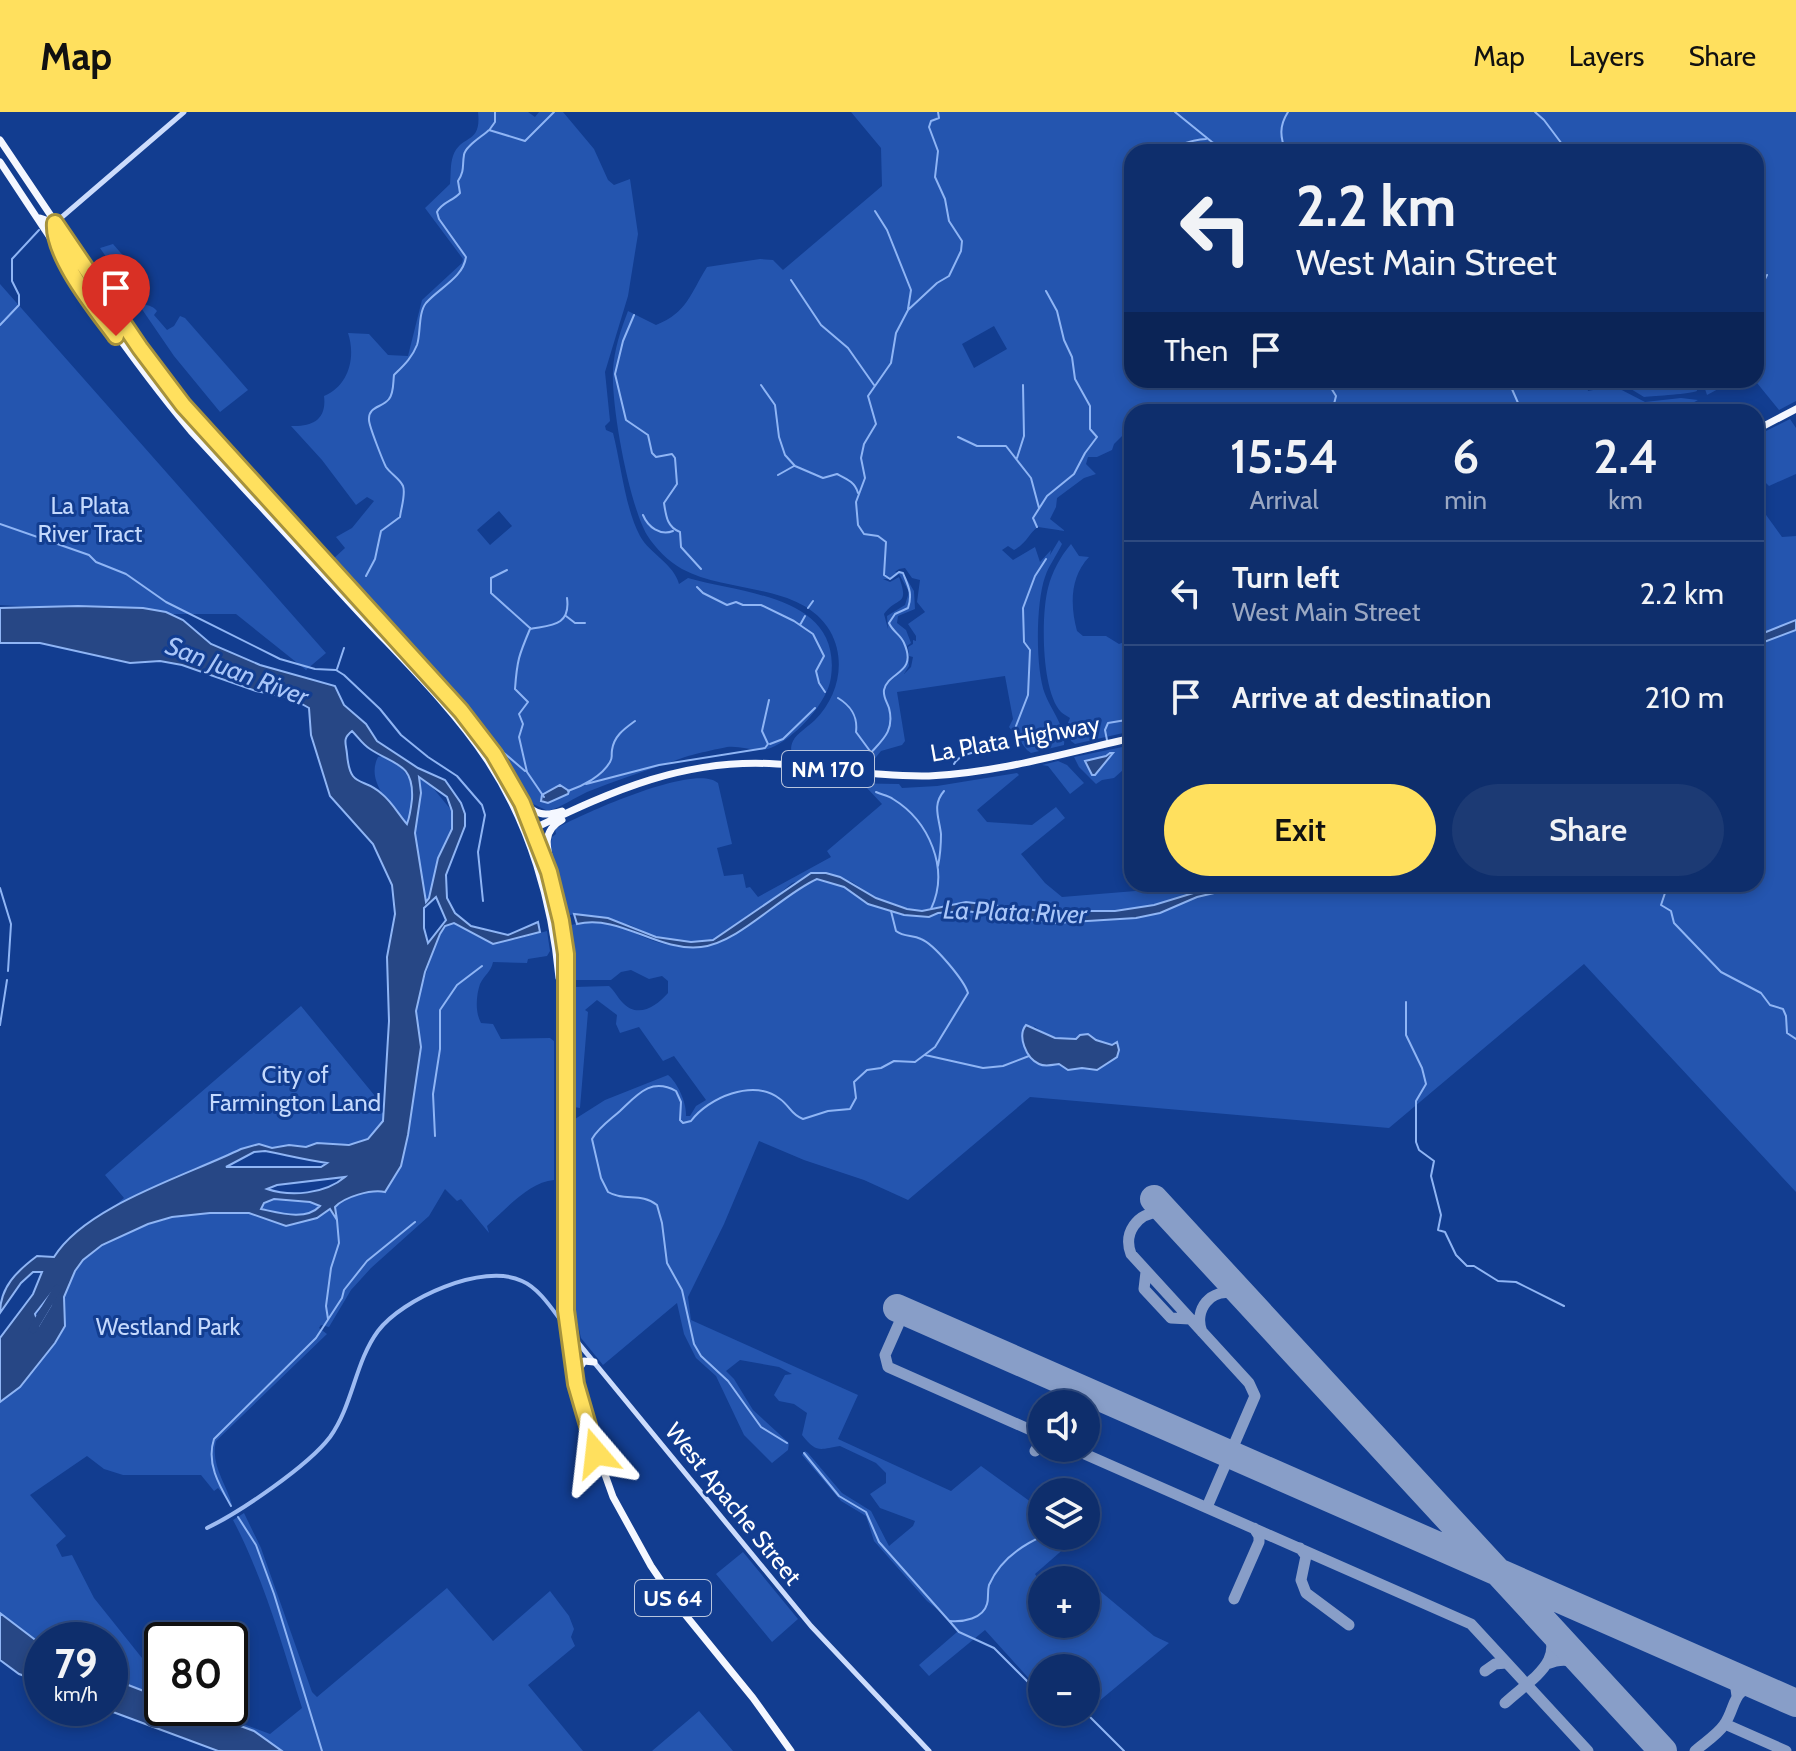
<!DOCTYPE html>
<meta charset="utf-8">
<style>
body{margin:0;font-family:Cabin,sans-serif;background:#1c3a74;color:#f1f3f6;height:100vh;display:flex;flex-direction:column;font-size:30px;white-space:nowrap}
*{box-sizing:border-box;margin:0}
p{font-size:26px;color:#9ba8c2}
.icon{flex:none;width:44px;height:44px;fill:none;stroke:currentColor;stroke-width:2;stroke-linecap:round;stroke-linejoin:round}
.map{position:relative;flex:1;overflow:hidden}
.sheet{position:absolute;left:1124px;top:292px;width:640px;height:488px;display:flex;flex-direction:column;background:#0e2e6c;border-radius:24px;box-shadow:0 4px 12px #0003,0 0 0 2px #2e4a7f}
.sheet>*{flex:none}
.hud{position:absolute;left:1124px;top:32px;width:640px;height:244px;border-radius:24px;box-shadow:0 4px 12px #0003,0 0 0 2px #2e4a7f;background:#0e2e6c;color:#f1f3f6;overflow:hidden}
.buttons{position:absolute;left:1028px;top:1278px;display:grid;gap:16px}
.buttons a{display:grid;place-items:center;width:72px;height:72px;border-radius:50%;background:#0e2e6c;box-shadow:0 4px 12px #0003,0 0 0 2px #2e4a7f;font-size:40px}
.speed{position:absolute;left:24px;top:1510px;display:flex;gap:16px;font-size:40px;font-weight:700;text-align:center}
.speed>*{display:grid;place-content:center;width:104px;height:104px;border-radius:50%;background:#0e2e6c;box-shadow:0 4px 12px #0003,0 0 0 2px #2e4a7f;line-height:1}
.speed small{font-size:20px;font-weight:400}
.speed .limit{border:4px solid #111;border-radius:12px;background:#fff;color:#111}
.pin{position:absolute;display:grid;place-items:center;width:68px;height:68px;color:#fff;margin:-82px -34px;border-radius:50% 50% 50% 0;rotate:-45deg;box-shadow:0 0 8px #0007}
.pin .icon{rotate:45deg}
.me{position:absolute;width:88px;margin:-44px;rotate:343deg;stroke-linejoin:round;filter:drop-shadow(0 0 6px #0008)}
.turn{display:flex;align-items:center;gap:28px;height:168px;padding:0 40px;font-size:36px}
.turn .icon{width:104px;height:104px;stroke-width:2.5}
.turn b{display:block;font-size:56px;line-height:68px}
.then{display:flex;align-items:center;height:76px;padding:0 40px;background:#0003;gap:16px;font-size:30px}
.eta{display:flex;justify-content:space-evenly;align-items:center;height:136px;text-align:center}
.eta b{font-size:48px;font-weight:600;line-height:56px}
.button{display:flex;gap:16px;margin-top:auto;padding:16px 40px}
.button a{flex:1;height:92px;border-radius:48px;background:#ffe05e;color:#111;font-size:32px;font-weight:600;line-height:92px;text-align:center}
.button a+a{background:#1c3a74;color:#f1f3f6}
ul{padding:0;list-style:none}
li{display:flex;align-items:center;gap:24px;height:104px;padding:0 40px;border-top:2px solid #2e4a7f}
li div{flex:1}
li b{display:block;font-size:30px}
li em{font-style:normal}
header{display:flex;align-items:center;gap:48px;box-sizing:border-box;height:112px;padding:0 40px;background:#ffe05e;color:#111}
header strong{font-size:38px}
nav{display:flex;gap:44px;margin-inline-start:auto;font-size:28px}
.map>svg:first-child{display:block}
.green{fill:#2455af;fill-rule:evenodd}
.water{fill:#274785;stroke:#8fb5f5;stroke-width:2;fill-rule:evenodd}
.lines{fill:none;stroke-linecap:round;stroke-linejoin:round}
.stream{stroke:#8fb5f5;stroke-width:2}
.river{stroke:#274785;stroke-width:8}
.taxiway{stroke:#889ec8;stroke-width:11}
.runway{stroke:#889ec8;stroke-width:28}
.tertiary{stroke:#9dbbf2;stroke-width:4}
.secondary{stroke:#ccdcfc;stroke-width:5}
.trunk{stroke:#f4f7ff;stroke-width:7}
.route-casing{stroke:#a6923d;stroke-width:20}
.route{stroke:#ffe05e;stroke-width:14}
.labels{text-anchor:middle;stroke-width:6;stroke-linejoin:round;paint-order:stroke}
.shield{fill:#123d90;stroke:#b8c5de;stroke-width:2}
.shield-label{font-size:22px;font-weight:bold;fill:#fff}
.park-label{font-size:24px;fill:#c4d9fd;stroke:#123d90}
.street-label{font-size:24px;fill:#fff;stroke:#123d90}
.water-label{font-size:26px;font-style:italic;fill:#a9c6f9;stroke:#123d90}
</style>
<header>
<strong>Map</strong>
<nav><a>Map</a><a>Layers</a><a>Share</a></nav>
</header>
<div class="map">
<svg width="1796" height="1639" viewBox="0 0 1796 1639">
<rect width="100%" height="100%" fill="#123d90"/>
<path class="green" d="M478 0H528L535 5 539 0H563L594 37 608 68 614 73 630 67 638 122 628 184 605 260 610 309 605 314 606 318 613 321C621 352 625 396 640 424 650 442 674 452 679 472L688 466C744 482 842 484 831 565 828 590 797 623 775 634 759 643 743 633 727 635 717 637 694 642 685 645 652 657 619 667 587 680 574 686 562 695 548 699L533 692 508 649 467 596 383 501 332 448 345 436 336 425 352 416 374 389 367 385 356 393 322 348 291 314C312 315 327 308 324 284 349 274 356 245 348 221L369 222 388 243 408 244 422 188 462 151 463 147 425 96 450 72C451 64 450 52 453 44 461 22 482 33 478 0ZM499 399 512 414 490 433 477 418Z
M851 0H1796V289L1779 298 1757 271 1739 268H1756V89L1759 87C1760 70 1756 57 1756 40H1132V268H1696L1697 279C1691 282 1655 284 1644 285L1621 271 1587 274 1588 279 1614 274 1645 290 1681 286 1698 288 1676 300H1132V328L1125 321 1114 332 1112 338 1097 345H1088L1086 352 1096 362 1084 366 1057 386 1056 395 1050 407 1065 419 1038 415C1029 421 1027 431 1014 438L1008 434 1002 438 1013 448 1035 435 1040 450 1051 438 1050 443 1059 428 1062 432C1057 443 1049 453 1045 465 1036 490 1035 556 1045 582 1051 598 1066 615 1064 633L1031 641 1027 638 1009 615 1013 607 1005 564 897 580 905 629 902 633 881 639 868 655 793 646C791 641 790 635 793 629 797 621 808 615 815 608 838 585 847 549 830 519 801 470 727 482 682 457 668 449 656 437 647 423 629 392 611 294 613 258 614 238 621 217 628 199L656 213C688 200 690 182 707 155L760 147 773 148 783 158 882 74 881 36ZM994 214 1007 237 974 256 962 232ZM905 456 912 466 920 468 917 490 925 500 908 512 916 524V529L913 528V532L908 535 909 544 913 545 911 555 904 562 909 554 907 534 911 531 906 518 897 511 898 504 915 497 914 479 903 461 895 460 899 457ZM899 462 909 480 905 493 887 504 888 517 884 502C897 484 910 495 899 465L890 470 883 467H892Z
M113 132 140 163 134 182C142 197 150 190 157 199L154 203 167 218 174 214 180 204 185 206 248 278 220 300 174 244 100 136Z
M0 172 326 541 306 558 236 502H170L0 493Z
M1702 268H1735L1707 283Z
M1790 307 1796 316V362L1769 374 1756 361V324Z
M1756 389 1782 425 1796 424V508L1756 524Z
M1071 432 1079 444 1089 445C1070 465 1070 493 1077 519L1083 524H1106L1119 532 1132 527V619L1075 632 1071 629 1067 613 1070 606C1067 604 1063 602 1061 600 1041 579 1041 503 1048 476 1052 460 1060 445 1071 432Z
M1796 518V1080L1584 852 1389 1016 1030 985 908 1088 864 1068 804 1048 759 1029 724 1112 688 1185 691 1208 858 1283 838 1327 951 1379 981 1354 1042 1398V1424H1072L1075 1427 1035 1462 1042 1473V1512H1086V1468H1054L1070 1454 1154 1524 1169 1531 1086 1600V1556H1042V1581L985 1518 929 1564 919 1553 957 1520 942 1501 927 1489 874 1429 866 1404 841 1389 802 1343 805 1339 808 1341 842 1381 871 1399 889 1434 913 1414 915 1409 880 1396 870 1382 886 1371V1361L876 1351 840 1334C820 1337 817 1342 802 1323L807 1301 794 1292 779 1289 774 1283 785 1263 792 1262 779 1255 740 1248 726 1259 734 1267 753 1298 789 1331 788 1338 772 1351 744 1323 716 1264 696 1246 684 1222 677 1191 603 1253 581 1226 575 1200V1007L605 988 668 963C678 971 687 992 686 1004H690L696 994 706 988 674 944 663 949 639 915 620 921 616 912 617 903 597 888 585 898 588 900 580 996 574 995V875L609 874C615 879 617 885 622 890 637 907 656 895 668 881V869L662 864 649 867 631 858 621 860 611 868H574L568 814C575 812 584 809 592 809 613 808 632 821 651 828 665 833 685 837 700 835 736 833 782 783 817 767L844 775 868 792 929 805 938 801 966 799 1055 811 1136 806 1160 801 1197 785 1253 772H1756V533ZM1034 914C1052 927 1068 931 1088 922L1096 928 1112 933 1059 952 1044 954Z
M1132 633V650L1114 666 1102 668 1096 672 1079 655 1074 645Z
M383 644C413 658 420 682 407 713 392 694 365 670 378 645Z
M1058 649 1067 653 1084 671 1070 682 1048 654 1042 653Z
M1017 661 1019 663 977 698 987 710 1032 713 1056 695 1065 706 1021 742 1045 771 1062 785 1160 777 1170 772H1223L1154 793 1115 799H1042L966 790 922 799 907 797 876 786 852 770 826 761 792 771 766 793 713 828 691 830 656 825 630 813 575 802 566 804 550 735 552 725 556 722 555 717C578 704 695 650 718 671L732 732 717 736 724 764 743 762 746 776 750 775 758 785 831 745 827 739 882 692 867 676 837 673 836 671 899 672 902 676 937 674Z
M418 665 428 670 452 699V717L438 746 429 786 426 790 415 721 421 681Z
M454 811 513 828 547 819 550 839 547 844 528 847 527 851 493 850C491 860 484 863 480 872 476 884 475 900 481 911L493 912 501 927 550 926 554 929V1068C529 1070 505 1098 487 1114L489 1121 461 1087 457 1089 445 1077 429 1104 371 1156 351 1178 329 1215 321 1213 319 1216 327 1222 216 1329C210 1353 227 1373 232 1393L218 1376 214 1379 201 1363H123L104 1357 87 1344 30 1383 66 1424 56 1433 62 1445 72 1443 94 1486 162 1571V1586L110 1566V1528H42V1533L37 1531 0 1501V1290C22 1274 29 1261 45 1241 52 1233 59 1226 63 1216 67 1207 62 1196 64 1186 65 1177 71 1165 76 1157 102 1116 206 1091 251 1102 263 1105 275 1110 286 1114L330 1097 336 1106 335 1095 339 1090 372 1078H387L401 1054 408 1023 421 935 416 899 418 887 436 830 445 814Z
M301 894 384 995 383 1009 378 1018 368 1027 358 1031 306 1035 289 1033 272 1036 259 1032 241 1037 176 1064 106 1101 124 1086 105 1063Z
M274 1087 310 1090 321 1094C306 1110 280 1101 261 1097L264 1091Z
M244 1401 261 1436 312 1580 317 1585 447 1476 493 1529 550 1479 569 1504 574 1517 571 1525 575 1534 528 1573 583 1639H282L254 1619 187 1596C205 1596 218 1603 236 1601L238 1610 270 1622 302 1596C282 1533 264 1467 233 1408Z
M743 1440 798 1507 772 1530 716 1462Z
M699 1599 733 1639H652Z"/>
<path class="water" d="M78 494 143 496 166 500 183 508 211 532 260 553 335 574 344 593 366 612 377 629 418 656 445 668 461 691 465 702V714L446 763 447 786 455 801 471 814 508 823 538 810 540 820 493 832 454 811 445 814 440 822 425 860 416 899 421 935 408 1023 401 1054 385 1080C371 1077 344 1085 335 1095L337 1108 330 1097 317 1106 286 1114 249 1101H210L172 1105 148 1112 102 1133 83 1148 75 1159 64 1185 65 1214 55 1231 20 1275 0 1290V1226L33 1182 42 1160H33L21 1171 0 1201C0 1175 17 1159 37 1144L54 1145C85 1094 188 1063 241 1037L259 1032 272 1036 289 1033 306 1035 317 1031 349 1033 368 1027 383 1009 389 909 387 845 395 802 392 773 373 732 330 684 311 623 309 596 291 586 256 579 182 553 160 549 130 551 40 531H0V496ZM352 619C358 625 363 633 370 637 394 653 414 651 412 687 411 696 410 704 407 712 399 703 392 690 382 682 363 664 350 678 347 642 346 631 342 627 352 619ZM419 665 447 685 452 699V717L438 746 429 786 426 790 415 721 421 681ZM436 785 446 808 428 831 424 816V796ZM265 1039C286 1043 306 1048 327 1051L321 1055H226L254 1040ZM345 1065C325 1082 291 1085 267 1077L277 1073ZM274 1087 310 1090 320 1094C306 1109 280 1101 261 1097L264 1091ZM53 1179 51 1193 39 1213 35 1202Z
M1796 508V518L1756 533V524Z
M1110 641H1113L1095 663H1092L1085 649 1106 644Z
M560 673 569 679 568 682 548 691 541 689 542 683Z
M811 761H826L840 765 876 786 907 797 922 799 966 790 1042 799H1115L1154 793 1223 772H1253L1197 785 1160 801 1136 806 1055 811 966 799 938 801 929 805 904 803 868 792 844 775 817 767C781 783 739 831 701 835 657 840 621 802 577 812L574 802 608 806 656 825 691 830 713 828Z
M1026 913 1055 926 1076 927 1080 923 1088 922 1096 928 1112 933 1117 930 1119 938 1117 945 1097 958 1082 956 1068 958 1059 952C1052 953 1045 955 1039 952 1026 946 1017 924 1026 913Z
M0 1501 42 1533V1570L19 1562 0 1548Z
M110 1566 162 1586V1596H187L218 1609 235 1612 254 1619 282 1639H218L113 1600 103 1596H110Z"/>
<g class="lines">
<path class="stream" d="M1175 0 1212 30 1230 40
M1535 0 1544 8 1568 40
M490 17 495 10V0
M1158 40C1176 37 1187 27 1206 27
M1286 40C1280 25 1279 14 1288 0
M1665 40 1674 33
M1124 51 1132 50
M875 99 887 118 911 178 908 197
M791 168 821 213 848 236 874 273
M1756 174 1763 171 1767 163
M634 203 623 229 615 262 626 308 648 323 652 341 656 345 672 342 675 346 677 372 664 391C666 404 667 415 680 420L681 435 701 457
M0 213 19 193V183L12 169V147L39 118
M1321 268 1328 271 1336 284 1332 300
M1508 268 1522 300
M1745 268H1746
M761 273 775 293 779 325 785 343 795 354 823 366 837 362C847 367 855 370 858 381
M958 325 977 334H1006L1031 366 1039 396
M1017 346 1024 324 1023 273
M778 363 794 354
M643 403C648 415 660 424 673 419
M0 412 89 443 96 450 126 462 166 490 280 547 315 557 336 558 344 563 380 597 401 623 428 645 457 664 482 693 485 703 478 740 483 789
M1037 415 1033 406 1047 384 1074 362 1085 341 1097 325 1090 317V294L1075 267 1072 245 1064 228 1057 199 1046 179
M507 458 491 466V481L530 516
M366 464 375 447 381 419 400 405C401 396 406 382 403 374 400 367 391 362 386 355 383 349 369 314 369 308 368 294 382 296 389 287 394 281 393 270 394 263 403 254 412 246 417 233 421 221 418 201 426 191 439 176 463 166 466 145L439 107 437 100C442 90 453 89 460 81L458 69C465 58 462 54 464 43 465 34 483 24 489 18L525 29 554 0
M697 475 703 481 727 493 736 490 743 493H761L794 509 813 522 824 544 816 559 819 571 825 580
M808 496 813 489
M566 504 575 511H585
M800 513 805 504
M425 548 474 603 504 641 525 659
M337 557 344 536
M838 586C851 594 858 604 856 620L870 639
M1016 614 1028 583 1030 538 1024 530 1023 496 1035 464 1046 447
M1107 628 1105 618 1108 611 1132 607
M770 632 783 627 815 596
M864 649C877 631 896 623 889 596 887 590 883 585 884 578 888 559 918 562 904 531 901 523 893 520 889 511L895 502 908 496C913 481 908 474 903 461L899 460 890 467 884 463 886 430 878 424 864 422 858 413 856 390 865 366 861 346 864 332 876 312 868 284 891 251 896 221 908 198 937 171 949 164 961 139 962 129 949 109 945 87 935 65 938 39 929 15 931 9 939 6 938 0
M954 652C964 635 995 643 1007 627
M586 672 659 653 765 636 768 632 762 619 769 588
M568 679C583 674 602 664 610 650 613 645 611 645 612 638 614 624 624 617 635 609
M876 680C882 683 888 683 893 687 929 709 950 757 931 797
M544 685 527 660 519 625 523 612 519 602 528 590 515 577C517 548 519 543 530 517 549 513 571 515 567 486
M938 754C940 744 941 732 941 722 939 705 932 693 944 679
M1663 772 1665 781 1661 793 1671 799 1674 811 1721 860 1761 881 1770 893 1783 897 1786 904 1787 921 1796 927
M0 776 11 812 8 859
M1406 890V923L1422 956 1426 972 1416 989V1030L1419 1038 1434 1049 1431 1064 1441 1103 1438 1118 1445 1120 1456 1143 1467 1154H1474L1498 1169 1516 1170 1564 1194
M0 913 7 868
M925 943 983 956 1003 954 1029 944
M435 1024 433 982 440 937V898L457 873 482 854
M328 1207 326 1194 331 1156 339 1131 337 1108
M787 1331 761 1315 728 1269 701 1244 694 1232 682 1178 667 1151 662 1111 657 1093C641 1080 625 1090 608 1080L601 1066 592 1027C599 1015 610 1008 620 999 637 983 651 965 676 979L681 990 680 1008 683 1011 691 1009C708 986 753 966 780 987 790 994 791 1003 803 1007L828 999 850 997 856 986 854 970 867 958 881 956 894 949 915 950 935 935 968 881C964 868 934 832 921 827 912 823 904 825 896 819L891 799
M804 1341 839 1384 866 1400 879 1430 959 1520 994 1536 1042 1584
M231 1394C219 1373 206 1351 214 1327L316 1226 342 1186 344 1178 367 1149 415 1110
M238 1405 256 1433 274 1482 322 1639
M950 1509C963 1510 983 1507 987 1492 989 1486 987 1480 989 1473 999 1450 1020 1434 1043 1424
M1076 1600 1090 1605 1124 1639"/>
<path class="river" d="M33 1217 57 1177"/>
<path class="taxiway" d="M1175 1110 1160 1100C1137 1101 1123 1121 1131 1142L1249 1271 1255 1284 1207 1395
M1146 1160 1144 1177 1171 1206 1190 1207
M904 1200 885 1243 888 1255 1042 1323
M1202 1220C1193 1198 1211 1175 1235 1182 1243 1185 1249 1191 1256 1197
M1071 1336 1471 1512 1588 1639
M1035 1339 1042 1329
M1300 1436 1306 1444 1301 1468 1306 1481 1349 1513
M1234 1487 1259 1430V1424L1254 1416
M1547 1552C1566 1544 1576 1549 1591 1561
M1485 1559 1495 1552 1506 1551
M1725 1560 1735 1570 1737 1584
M1505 1591C1533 1565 1570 1548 1542 1508
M1725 1612 1786 1639
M1658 1634 1662 1639
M1695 1639C1704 1631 1717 1623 1724 1613 1737 1595 1731 1573 1761 1576"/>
<path class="runway" d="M1154 1087 1663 1639
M897 1196 1796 1591"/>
<path class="tertiary" d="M207 1416C240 1400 308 1354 330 1325 353 1293 355 1250 378 1219 402 1187 483 1150 522 1169 541 1177 555 1202 568 1218"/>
<path class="secondary" d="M55 111 184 0
M570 1221 811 1514 929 1639"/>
<path class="trunk" d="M0 28 152 254 199 312 461 599C520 673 552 748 566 842L564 1162 570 1236 582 1298 613 1385 651 1454 679 1495 753 1586 791 1639
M0 50C61 142 120 234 191 319 245 377 298 435 352 493 398 543 450 592 488 649 530 713 552 790 559 866L564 872
M40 106 55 111V121L59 133
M1756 318 1796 297
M525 689C534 704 546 704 562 699
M533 717C614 678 685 646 777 652 828 655 877 665 929 664 997 661 1065 641 1132 626
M552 756C547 737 541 719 562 708
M575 1263 584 1249 594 1250"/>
</g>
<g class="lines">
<defs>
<path id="route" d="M116 224C97 198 52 143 55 111L140 236 183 293 461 599 494 642 522 691 549 760 561 809 566 842V1198L576 1272 596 1341"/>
</defs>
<use href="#route" class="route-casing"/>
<use href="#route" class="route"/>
</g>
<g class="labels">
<g class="shield">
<rect x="782" y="639" width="92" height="36" rx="6"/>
<rect x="635" y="1468" width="76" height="36" rx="6"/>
</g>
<g class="shield-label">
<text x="828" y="665">NM 170</text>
<text x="673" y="1494">US 64</text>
</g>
<g class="park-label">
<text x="90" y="402">La Plata<tspan x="90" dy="28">River Tract</tspan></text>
<text x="295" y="971">City of<tspan x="295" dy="28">Farmington Land</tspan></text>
<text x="168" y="1223">Westland Park</text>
</g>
<g class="street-label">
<text transform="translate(1015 627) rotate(-10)" y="8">La Plata Highway</text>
<text transform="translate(733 1392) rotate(51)" y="8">West Apache Street</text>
</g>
<g class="water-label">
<text transform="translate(237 559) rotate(21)" y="9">San Juan River</text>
<text transform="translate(1015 800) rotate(2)" y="9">La Plata River</text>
</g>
</g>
</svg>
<div class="buttons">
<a><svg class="icon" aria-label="sound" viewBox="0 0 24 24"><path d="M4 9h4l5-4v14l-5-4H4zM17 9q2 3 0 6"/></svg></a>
<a><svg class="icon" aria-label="layers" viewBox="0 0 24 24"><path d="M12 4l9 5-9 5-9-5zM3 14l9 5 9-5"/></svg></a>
<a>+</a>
<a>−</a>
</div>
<div class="speed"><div>79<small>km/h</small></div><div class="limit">80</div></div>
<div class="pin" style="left:116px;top:224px;background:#d93025"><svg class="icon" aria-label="arrive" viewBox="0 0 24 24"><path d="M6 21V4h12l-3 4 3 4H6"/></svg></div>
<svg class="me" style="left:596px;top:1341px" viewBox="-20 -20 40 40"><path d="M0-17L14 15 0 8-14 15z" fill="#ffe05e" stroke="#fff" stroke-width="4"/></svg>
<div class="hud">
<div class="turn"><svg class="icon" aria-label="left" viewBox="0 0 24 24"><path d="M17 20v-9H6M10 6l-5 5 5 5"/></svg><div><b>2.2 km</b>West Main Street</div></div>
<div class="then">Then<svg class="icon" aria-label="arrive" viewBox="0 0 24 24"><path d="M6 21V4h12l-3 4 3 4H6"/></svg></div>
</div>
<section class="sheet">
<div class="eta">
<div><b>15:54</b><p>Arrival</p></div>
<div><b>6</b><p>min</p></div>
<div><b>2.4</b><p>km</p></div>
</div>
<ul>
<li><svg class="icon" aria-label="left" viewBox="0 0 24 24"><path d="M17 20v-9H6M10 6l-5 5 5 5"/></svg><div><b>Turn left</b><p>West Main Street</p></div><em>2.2 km</em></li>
<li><svg class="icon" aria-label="arrive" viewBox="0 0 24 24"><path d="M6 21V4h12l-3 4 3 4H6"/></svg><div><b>Arrive at destination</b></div><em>210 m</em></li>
</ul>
<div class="button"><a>Exit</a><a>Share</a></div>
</section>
</div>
